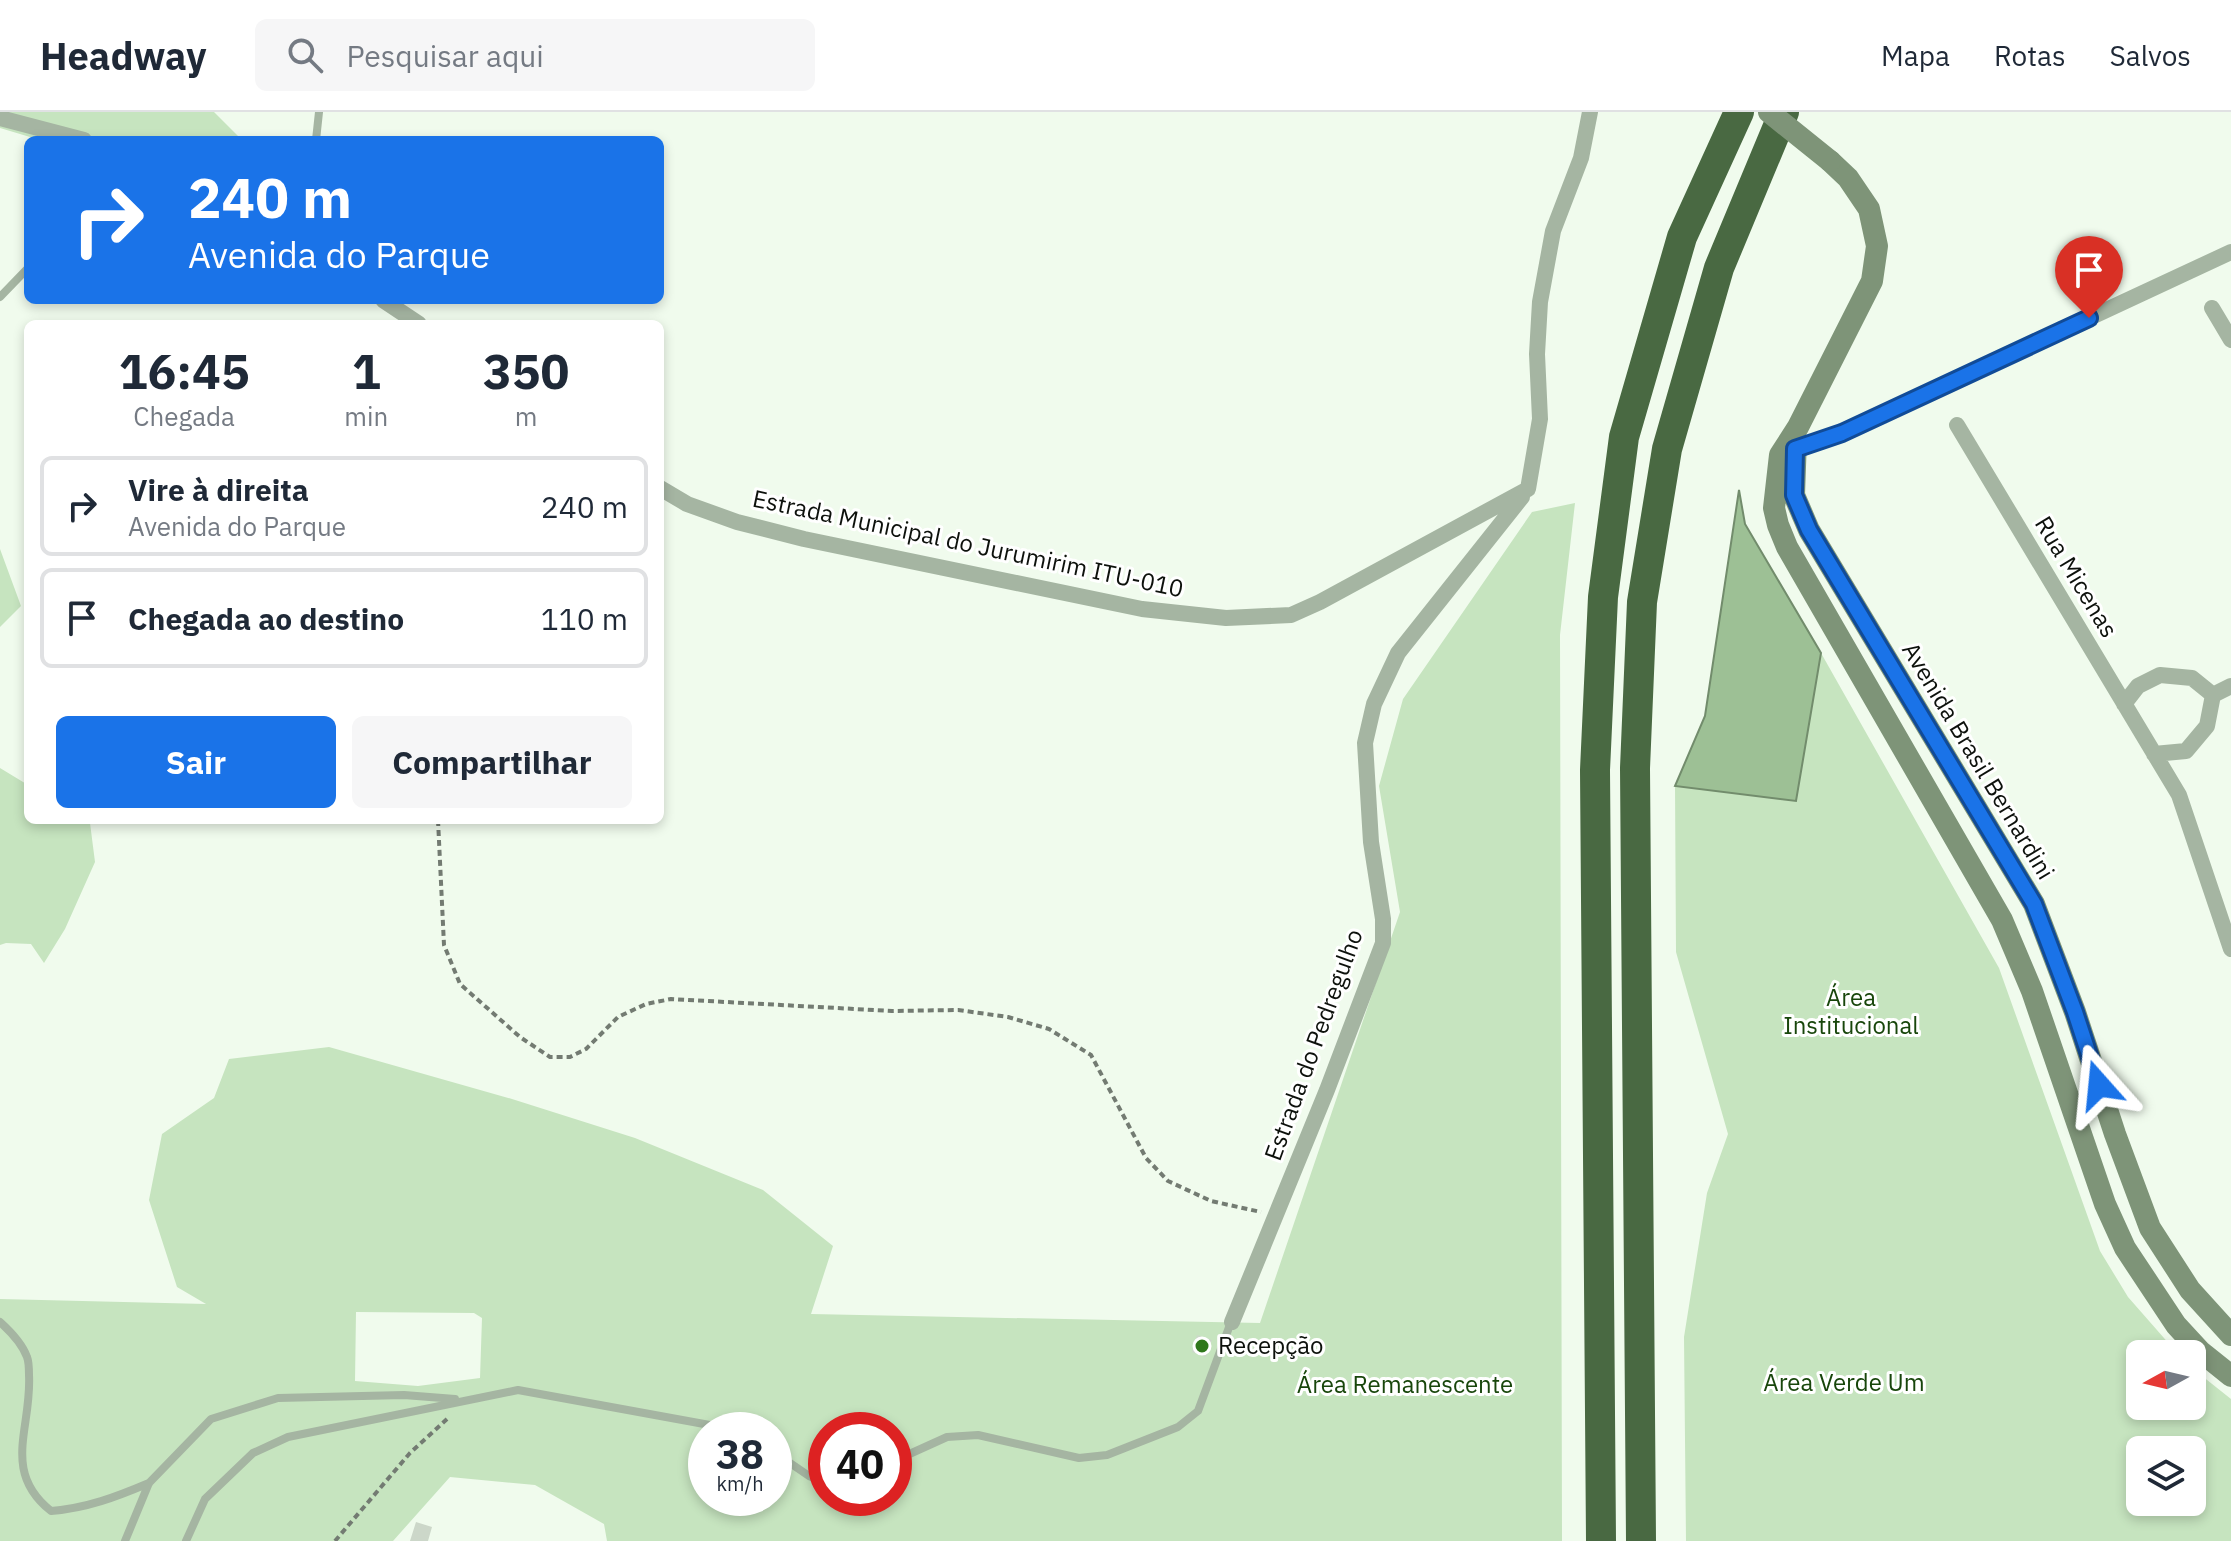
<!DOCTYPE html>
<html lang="pt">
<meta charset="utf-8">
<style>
body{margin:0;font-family:"IBM Plex Sans",sans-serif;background:#f6f6f7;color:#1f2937;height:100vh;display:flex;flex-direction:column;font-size:30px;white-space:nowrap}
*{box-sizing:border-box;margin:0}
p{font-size:26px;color:#747a83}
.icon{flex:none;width:44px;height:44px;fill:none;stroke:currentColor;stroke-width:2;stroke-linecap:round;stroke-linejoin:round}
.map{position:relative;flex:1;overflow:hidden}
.sheet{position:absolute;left:24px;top:208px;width:640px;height:504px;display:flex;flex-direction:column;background:#fff;border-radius:12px;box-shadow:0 4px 12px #0003}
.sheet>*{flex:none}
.hud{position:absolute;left:24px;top:24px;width:640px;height:168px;border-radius:12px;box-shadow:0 4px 12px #0003;background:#1a73e8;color:#fff;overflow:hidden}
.needle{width:52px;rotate:262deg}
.fabs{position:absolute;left:2126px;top:1228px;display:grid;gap:16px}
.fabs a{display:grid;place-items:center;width:80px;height:80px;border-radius:12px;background:#fff;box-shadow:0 4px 12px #0003;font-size:40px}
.speed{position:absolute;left:688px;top:1300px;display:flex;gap:16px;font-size:40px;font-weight:700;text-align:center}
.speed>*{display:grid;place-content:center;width:104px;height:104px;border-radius:50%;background:#fff;box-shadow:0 4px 12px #0003;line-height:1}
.speed small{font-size:20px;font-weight:400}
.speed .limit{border:12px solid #d22;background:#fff;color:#111}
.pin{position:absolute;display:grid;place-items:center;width:68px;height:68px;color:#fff;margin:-82px -34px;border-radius:50% 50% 50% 0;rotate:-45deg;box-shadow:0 0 8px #0007}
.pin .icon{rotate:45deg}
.me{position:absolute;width:88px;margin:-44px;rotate:342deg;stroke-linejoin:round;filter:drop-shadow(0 0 6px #0008)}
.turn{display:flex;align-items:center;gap:28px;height:168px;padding:0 32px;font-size:36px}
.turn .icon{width:104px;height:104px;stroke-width:2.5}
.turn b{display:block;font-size:56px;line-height:68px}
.eta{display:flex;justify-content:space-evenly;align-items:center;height:136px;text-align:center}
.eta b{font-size:48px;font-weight:800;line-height:56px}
.button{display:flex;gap:16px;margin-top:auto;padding:16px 32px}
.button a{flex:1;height:92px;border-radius:12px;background:#1a73e8;color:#fff;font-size:32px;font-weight:800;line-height:92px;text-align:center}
.button a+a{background:#f6f6f7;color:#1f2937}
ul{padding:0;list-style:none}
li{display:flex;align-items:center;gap:24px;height:100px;margin:0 16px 12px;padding:0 16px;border:4px solid #e0e1e3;border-radius:12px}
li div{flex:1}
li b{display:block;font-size:30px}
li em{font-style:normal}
header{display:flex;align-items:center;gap:48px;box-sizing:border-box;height:112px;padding:0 40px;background:#fff;border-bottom:2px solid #e0e1e3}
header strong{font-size:38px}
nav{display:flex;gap:44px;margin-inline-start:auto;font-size:28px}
.search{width:560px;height:72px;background:#f6f6f7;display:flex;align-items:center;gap:20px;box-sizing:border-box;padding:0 28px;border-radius:12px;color:#747a83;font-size:30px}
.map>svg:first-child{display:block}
.green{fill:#c6e4bf;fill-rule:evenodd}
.water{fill:#9dc095;stroke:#728c6c;stroke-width:2}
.building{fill:#ccd7c9}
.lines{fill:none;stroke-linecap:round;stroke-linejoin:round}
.path{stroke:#737b72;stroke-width:4;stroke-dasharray:6 4;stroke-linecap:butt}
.lane{stroke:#a5b5a2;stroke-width:8}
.street{stroke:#a5b5a2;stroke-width:16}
.secondary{stroke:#7e9478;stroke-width:22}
.highway{stroke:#496942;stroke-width:30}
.secondary-bridge{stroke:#7e9478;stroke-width:22}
.route-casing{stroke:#114b97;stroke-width:20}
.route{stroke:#1a73e8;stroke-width:14}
.poi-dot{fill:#2f771b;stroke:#fff;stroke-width:3}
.labels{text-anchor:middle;stroke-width:6;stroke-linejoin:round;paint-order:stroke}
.street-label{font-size:24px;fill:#0d110c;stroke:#fff}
.park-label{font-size:24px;fill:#18460b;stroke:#fff}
.poi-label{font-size:24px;fill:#0d110c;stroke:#fff;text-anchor:start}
</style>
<header>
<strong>Headway</strong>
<div class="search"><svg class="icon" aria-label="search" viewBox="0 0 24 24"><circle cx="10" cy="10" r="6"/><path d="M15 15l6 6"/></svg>Pesquisar aqui</div>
<nav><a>Mapa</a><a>Rotas</a><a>Salvos</a></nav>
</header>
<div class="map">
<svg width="2231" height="1429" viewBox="0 0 2231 1429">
<rect width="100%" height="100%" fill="#f0fbed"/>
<path class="green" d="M0 0H214L238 24 237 28H40L0 16Z
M1575 391 1560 523 1562 1429H607L604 1412 535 1373 450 1365 393 1429H0V1187L206 1192 177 1175 149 1088 162 1022 214 986 229 947 329 935 512 987 635 1026 763 1078 833 1134 811 1202 1260 1211 1400 800 1379 674 1403 587 1532 400ZM356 1200 474 1201 482 1206 480 1266 418 1274 355 1269ZM706 1318H774V1386H706ZM826 1318H894V1386H826Z
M0 437 21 494 0 515Z
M1821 541 1999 856 2100 1139 2128 1185 2178 1242H2140V1294H2192V1256L2231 1287V1429H1686L1684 1225 1707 1081 1728 1022 1676 840 1675 674 1796 688ZM2140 1338H2192V1390H2140Z
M0 656 28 673V708H86L90 711 95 750 65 817 44 851 31 832 6 831 0 833Z"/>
<path class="water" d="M1739 378 1745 412 1821 541 1796 689 1675 674 1705 604Z"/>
<path class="building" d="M1197 1223 1212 1228 1206 1245 1192 1240Z
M416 1410 432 1415 428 1429H410Z"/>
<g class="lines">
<path class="path" d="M438 708 444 833 460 872 520 925 550 945H570L586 937 618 905 646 892 671 887 892 899 958 898 1008 905 1049 917 1091 943 1146 1046 1168 1069 1211 1089 1261 1100
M335 1429 410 1341 447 1307"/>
<path class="lane" d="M316 28 319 0
M0 185 28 156
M0 1210C10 1219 22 1231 27 1245 29 1250 29 1258 29 1263 32 1316 1 1359 51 1399 87 1396 116 1385 149 1371
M774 1340 809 1364 826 1371
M894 1349 947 1325 978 1323 1079 1346 1107 1343 1178 1315 1198 1299 1231 1210
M125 1429 149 1371 211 1307 278 1286 404 1283 455 1287
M186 1429 205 1387 253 1341 288 1325 518 1278 737 1318"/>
<path class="street" d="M0 6 84 28
M383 188 419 212
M2212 196 2231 228
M1957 313 2179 683 2231 837
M1789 339 1842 321 2231 140
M660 376 687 392 737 410 804 427 1142 497 1226 506 1291 503 1320 490 1528 377 1540 307 1537 242 1540 190 1553 119 1581 46 1590 0
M2213 583 2231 574
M2124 592 2138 574 2160 563 2192 566 2213 583 2207 614 2186 639 2154 642
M1232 1210 1327 978 1383 831V807L1371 730 1365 631 1374 592 1398 541 1522 385"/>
<path class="secondary" d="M1830 49 1848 66 1869 97 1877 134 1872 169 1798 315 1780 343 1774 396 1778 413 1787 435 2002 808 2032 879 2105 1092 2125 1136 2176 1213 2200 1239 2231 1264
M1796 326 1794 383 1809 418 2034 792 2075 900 2115 1022 2150 1116 2190 1178 2231 1223"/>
<path class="highway" d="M1601 1429 1595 658 1603 485 1624 325 1682 125 1739 0
M1641 1429 1635 656 1642 490 1667 337 1719 156 1784 0"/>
<path class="secondary-bridge" d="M1769 0 1830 49"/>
</g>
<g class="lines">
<defs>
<path id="route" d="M2089 206 1842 321 1795 337 1794 383 1809 418 2034 792 2075 900 2099 973"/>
</defs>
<use href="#route" class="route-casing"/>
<use href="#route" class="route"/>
</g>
<circle class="poi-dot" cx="1202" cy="1234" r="8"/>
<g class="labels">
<g class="street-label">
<text transform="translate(968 432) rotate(12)" y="8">Estrada Municipal do Jurumirim ITU-010</text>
<text transform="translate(2076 465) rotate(59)" y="8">Rua Micenas</text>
<text transform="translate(1978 649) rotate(59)" y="8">Avenida Brasil Bernardini</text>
<text transform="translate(1314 933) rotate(-70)" y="8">Estrada do Pedregulho</text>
</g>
<g class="park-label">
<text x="1851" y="894">Área<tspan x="1851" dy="28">Institucional</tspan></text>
<text x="1844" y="1279">Área Verde Um</text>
<text x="1405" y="1281">Área Remanescente</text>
</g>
<g class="poi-label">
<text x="1218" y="1242">Recepção</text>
</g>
</g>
</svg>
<div class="fabs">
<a><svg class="needle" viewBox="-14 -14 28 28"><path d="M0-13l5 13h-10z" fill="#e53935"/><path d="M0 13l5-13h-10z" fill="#747a83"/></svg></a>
<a><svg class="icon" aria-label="layers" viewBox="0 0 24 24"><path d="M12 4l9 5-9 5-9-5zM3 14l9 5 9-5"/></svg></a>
</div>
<div class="speed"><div>38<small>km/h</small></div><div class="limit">40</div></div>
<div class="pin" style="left:2089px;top:206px;background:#d93025"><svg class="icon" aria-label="arrive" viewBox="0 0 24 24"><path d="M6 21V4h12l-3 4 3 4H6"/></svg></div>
<svg class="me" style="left:2099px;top:973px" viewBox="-20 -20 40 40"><path d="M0-17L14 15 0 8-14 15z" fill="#1a73e8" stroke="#fff" stroke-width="4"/></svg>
<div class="hud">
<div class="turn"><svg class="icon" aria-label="right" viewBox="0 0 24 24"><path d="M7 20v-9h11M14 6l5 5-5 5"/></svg><div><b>240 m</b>Avenida do Parque</div></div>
</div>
<section class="sheet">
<div class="eta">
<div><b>16:45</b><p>Chegada</p></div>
<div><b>1</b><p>min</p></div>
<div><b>350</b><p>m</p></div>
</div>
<ul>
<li><svg class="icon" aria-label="right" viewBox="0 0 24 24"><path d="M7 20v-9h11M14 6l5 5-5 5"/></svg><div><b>Vire à direita</b><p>Avenida do Parque</p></div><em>240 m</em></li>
<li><svg class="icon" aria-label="arrive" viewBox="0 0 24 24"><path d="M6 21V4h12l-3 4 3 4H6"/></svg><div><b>Chegada ao destino</b></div><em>110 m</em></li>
</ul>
<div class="button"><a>Sair</a><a>Compartilhar</a></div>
</section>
</div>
